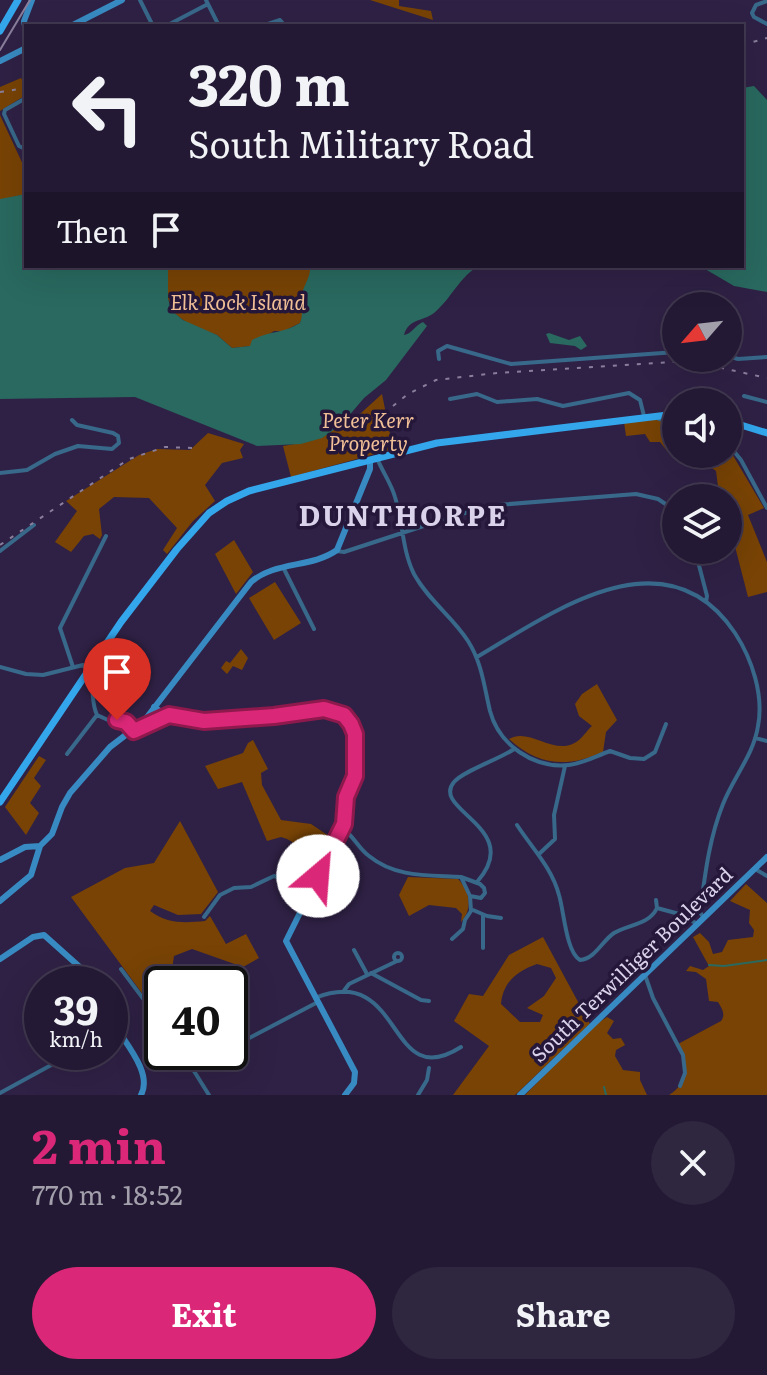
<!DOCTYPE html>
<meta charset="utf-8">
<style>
body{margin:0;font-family:Literata,serif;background:#2f2640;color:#f1f3f6;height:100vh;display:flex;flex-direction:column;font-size:30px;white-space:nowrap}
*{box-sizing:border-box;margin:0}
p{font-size:26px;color:#a3a0ac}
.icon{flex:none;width:44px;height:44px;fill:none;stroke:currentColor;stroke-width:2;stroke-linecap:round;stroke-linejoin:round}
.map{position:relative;height:1095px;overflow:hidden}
.side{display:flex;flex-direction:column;background:#231934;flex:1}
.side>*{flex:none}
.guide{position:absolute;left:24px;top:24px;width:720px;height:244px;border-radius:0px;box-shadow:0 8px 32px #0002,0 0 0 2px #40384f;background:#231934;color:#f1f3f6;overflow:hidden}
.needle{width:52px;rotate:242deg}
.tools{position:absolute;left:662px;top:292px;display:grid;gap:16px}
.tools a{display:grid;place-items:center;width:80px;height:80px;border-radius:50%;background:#231934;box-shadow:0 8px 32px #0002,0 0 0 2px #40384f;font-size:40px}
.speed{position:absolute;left:24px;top:966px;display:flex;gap:16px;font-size:40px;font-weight:700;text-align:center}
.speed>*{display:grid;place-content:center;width:104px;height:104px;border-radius:50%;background:#231934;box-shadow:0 8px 32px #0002,0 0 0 2px #40384f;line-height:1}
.speed small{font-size:20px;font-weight:400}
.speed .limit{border:4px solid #111;border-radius:12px;background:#fff;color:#111}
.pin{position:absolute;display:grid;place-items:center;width:68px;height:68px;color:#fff;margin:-82px -34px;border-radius:50% 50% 50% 0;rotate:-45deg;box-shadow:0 0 8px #0007}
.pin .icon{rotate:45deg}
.me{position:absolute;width:88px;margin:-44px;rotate:27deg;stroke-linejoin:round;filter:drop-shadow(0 0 6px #0008)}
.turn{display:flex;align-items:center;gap:28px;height:168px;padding:0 32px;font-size:36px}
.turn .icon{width:104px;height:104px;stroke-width:2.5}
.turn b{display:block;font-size:56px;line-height:68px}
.then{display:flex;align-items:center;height:76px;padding:0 32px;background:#0003;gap:16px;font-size:30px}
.round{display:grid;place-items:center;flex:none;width:84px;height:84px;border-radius:42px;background:#2f2640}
.overview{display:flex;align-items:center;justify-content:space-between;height:136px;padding:0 32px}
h1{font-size:48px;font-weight:700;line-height:60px;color:#db2777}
.primary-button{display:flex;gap:16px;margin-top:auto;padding:16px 32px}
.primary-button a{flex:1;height:92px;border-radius:48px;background:#db2777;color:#fff;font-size:32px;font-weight:700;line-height:92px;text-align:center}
.primary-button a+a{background:#2f2640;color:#f1f3f6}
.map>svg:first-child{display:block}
.green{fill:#784305;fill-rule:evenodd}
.water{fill:#29695f}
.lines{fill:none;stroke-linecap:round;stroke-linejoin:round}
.stream{stroke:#29695f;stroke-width:2}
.street{stroke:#38688a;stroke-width:4}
.secondary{stroke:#388bc2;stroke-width:6}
.primary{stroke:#33a6ec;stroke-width:7}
.tram{stroke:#897e9b;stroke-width:2}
.rail{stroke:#897e9b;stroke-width:2;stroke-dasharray:4 8;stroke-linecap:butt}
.route-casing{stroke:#8e194d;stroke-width:20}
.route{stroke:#db2777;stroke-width:14}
.labels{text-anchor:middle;stroke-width:7;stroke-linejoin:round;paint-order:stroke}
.park-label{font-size:20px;font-style:italic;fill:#f2c097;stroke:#25173a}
.street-label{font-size:20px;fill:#dad2ea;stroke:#25173a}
.district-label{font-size:28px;font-weight:bold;letter-spacing:2px;fill:#dad2ea;stroke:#25173a}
</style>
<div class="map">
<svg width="767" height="1095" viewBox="0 0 767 1095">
<rect width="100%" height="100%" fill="#2f2145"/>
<path class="green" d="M370 0H399V6L431 11 433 20Z
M21 78 26 86V95L0 111V87Z
M0 115 26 171V194L0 200Z
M168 266H310L311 274 302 295 303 315 300 323 284 331H274L251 346 232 348 217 335 190 325 175 314 168 299Z
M382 394 393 449 291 477 283 446C308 442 327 439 345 420L350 423Z
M644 418 676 423V449L668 452 660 442H650L645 434 626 436 624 422Z
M208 433 244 444 240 450 243 458 222 463 205 485 215 501 193 521 167 554 163 550 177 528 149 498 114 497 99 509 102 535 100 539 93 534 84 536 71 552 55 542 77 511 66 501 139 455 157 449 190 450Z
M728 447 764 508 748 515 767 562V592L748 597 730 527 733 520 731 501 719 494 716 471 693 454H728Z
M234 540 253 572 236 594 215 554Z
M275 582 301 623 274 640 249 598Z
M241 649 248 658 242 670 233 666 227 674 221 668 226 661 230 663Z
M597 684 617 720 606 732 603 752C568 768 538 766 509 739 530 726 556 759 579 740 584 736 588 729 592 726L579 716 575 704 582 694Z
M253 740 268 769 261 773 262 785 281 820 311 824 332 838 322 859 287 839 281 837 267 841 242 782 218 789 205 766 243 753 248 743Z
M39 756 46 760 34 778 41 786 30 803 39 813 26 835 5 807Z
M180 821 218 892 201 914 178 915 154 905 150 911C168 924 184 923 205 921L210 916 226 944 246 934 259 958 243 967 192 949 174 956 170 984H162V990L147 1000 71 897 125 868 154 863Z
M408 877 458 879C470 891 473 909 461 922L462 914 456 908 429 905 409 916 399 895Z
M746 884 767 903V1095H669C689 1083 685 1062 678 1044L721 1021C726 1014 722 1009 718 1002L709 1001 706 979 696 972 686 971 690 966 703 970 709 966 693 937 700 933 709 942 713 954 722 952 728 940 753 937 754 930 749 923 750 910 730 901Z
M543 937 590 1024 515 1095H453L489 1046 454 1021 469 994 483 996 509 955ZM537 964 551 968 556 978 544 996 527 1008 543 1015 540 1022H520L501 1004C503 982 517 971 537 964Z
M607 1017 614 1021 607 1033 613 1039 621 1038 625 1045 616 1050 615 1056 623 1070 640 1072V1080L647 1095H525L592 1027Z"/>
<path class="water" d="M754 86 767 100V292L734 286 700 266H742V88Z
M26 194V266H168V299L172 311 183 320 217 335 232 348 250 346 252 340C268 331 285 333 300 323 304 313 300 305 302 294 304 284 311 277 310 266H479C460 276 451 299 434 313 422 322 409 318 404 335 412 334 415 325 423 322L427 326 386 380 364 398 341 425 322 438 301 444 257 446 135 397 0 399V199Z
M549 333 569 340 580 336 587 346 581 350 575 346 550 343 546 334Z"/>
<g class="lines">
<path class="stream" d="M709 965 724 966 767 960
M604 1087 606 1095"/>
<path class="street" d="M140 0 153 26
M206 0 219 26
M767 1 756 5 752 13 754 17 767 24
M166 26 208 4
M262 26 280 20 285 26
M26 98 5 110 4 114 19 146 25 149 26 155
M728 356 738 359 767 357
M439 359 438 351 447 346 511 364 676 352
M744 396 767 402
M450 399 477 394 497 402 537 399 563 406 629 393 640 400 644 416
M659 419 676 422
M728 444 741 460 767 508
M377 458C382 471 391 483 395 497 403 522 402 550 414 574 428 600 453 617 468 641 482 663 484 686 490 711 499 745 534 769 569 765 584 763 596 756 610 751L630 758 644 759 655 752 666 724
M0 473 27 470 55 454 78 446 112 449 119 443 118 436 113 433 77 425 72 420
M695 550 707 596 706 602
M0 551 34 525
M336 551 344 552 457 515 497 505 636 494 658 499 676 511
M283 567 314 629
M477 657C553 612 666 530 735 633 752 659 764 695 758 726 754 754 733 778 723 804 709 839 705 875 700 912L703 917
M0 667 26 674 43 675 83 665C97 680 89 698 97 715L108 720 126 722 133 730
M73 667 60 628 106 536
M755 738 767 741
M67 754 97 715
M517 825C532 848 552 868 559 895 564 911 566 952 580 960 595 959 602 941 614 933 629 924 649 925 657 908L656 900
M342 828C354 836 358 848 369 856 396 878 429 875 461 877
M539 854 555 839 554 815 565 766
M755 869 767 876
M477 882C525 828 430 810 454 782 463 771 500 759 514 749
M657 908 683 915 697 924
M473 910 487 916 501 918
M483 915V948
M204 917 220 895 234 888 251 887 274 876 312 889
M452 939 463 929 465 920 471 911 470 896 461 877 480 884 484 888 485 893 481 898 470 896
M354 950 367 974
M394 957a4 4 0 1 1 8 0a4 4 0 1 1-8 0Z
M121 969 162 1024
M371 973 421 1000 429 1001
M645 975 653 998 683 1055 685 1073 680 1086
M343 992 349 984 397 961
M315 998C405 962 386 1095 461 1047
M230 1048 318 1002
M182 1052 209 1095
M194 1068 222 1052
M0 1093 75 1052
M418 1095 427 1080 429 1068"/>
<path class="secondary" d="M71 26 122 0
M26 31 24 21 32 0
M0 61 26 48
M154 707 164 714 198 721 274 716 327 709 341 713 351 724 355 736V776L346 797 344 824 286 941 355 1072 354 1083 345 1095
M140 727 167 716
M40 846 52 834 62 807 70 793 110 747 144 721 251 582C275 561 312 568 337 550L370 469V460
M0 860 25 847 40 846 31 875 0 901
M0 959 33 937 44 935 82 969 93 984
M110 1017C120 1038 154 1071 141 1095
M520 1095 767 857"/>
<path class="primary" d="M0 31 18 0
M728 421 767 433
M0 802 121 622 177 549 209 513 227 501 249 491 437 443 676 414"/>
<path class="tram" d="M0 50 30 0"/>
<path class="rail" d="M742 45 767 38
M0 92 26 88
M393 406 408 394 436 380 497 373 690 361 767 378
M0 545 129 459 165 447 193 448"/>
</g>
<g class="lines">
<defs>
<path id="route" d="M117 720 126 722 134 731 169 715 204 721 274 716 324 709 344 715 351 724 355 734V776L346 797 344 824 318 876"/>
</defs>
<use href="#route" class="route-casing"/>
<use href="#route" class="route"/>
</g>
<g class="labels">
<g class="park-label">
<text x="238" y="310">Elk Rock Island</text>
<text x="368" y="428">Peter Kerr<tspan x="368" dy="23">Property</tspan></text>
</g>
<g class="street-label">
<text transform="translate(632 965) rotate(-44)" y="7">South Terwilliger Boulevard</text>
</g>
<g class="district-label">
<text x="403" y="526">DUNTHORPE</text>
</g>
</g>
</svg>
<div class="tools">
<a><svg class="needle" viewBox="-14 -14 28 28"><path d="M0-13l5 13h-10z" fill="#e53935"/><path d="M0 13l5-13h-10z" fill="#a3a0ac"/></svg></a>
<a><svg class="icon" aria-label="sound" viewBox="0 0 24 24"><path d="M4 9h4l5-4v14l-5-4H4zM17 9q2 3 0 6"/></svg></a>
<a><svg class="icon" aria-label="layers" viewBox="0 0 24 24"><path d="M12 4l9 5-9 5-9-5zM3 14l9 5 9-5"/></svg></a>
</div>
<div class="speed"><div>39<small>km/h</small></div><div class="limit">40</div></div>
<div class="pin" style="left:117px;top:720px;background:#d93025"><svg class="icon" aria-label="arrive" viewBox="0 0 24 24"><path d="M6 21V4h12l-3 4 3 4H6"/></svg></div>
<svg class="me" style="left:318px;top:876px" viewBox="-20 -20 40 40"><circle r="19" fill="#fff"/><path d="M0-13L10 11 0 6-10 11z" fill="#db2777"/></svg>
<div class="guide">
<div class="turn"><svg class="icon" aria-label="left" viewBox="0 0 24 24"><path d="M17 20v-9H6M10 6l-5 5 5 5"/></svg><div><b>320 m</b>South Military Road</div></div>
<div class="then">Then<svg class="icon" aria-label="arrive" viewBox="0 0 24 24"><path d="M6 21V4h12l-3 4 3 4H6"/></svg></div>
</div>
</div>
<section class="side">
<div class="overview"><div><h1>2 min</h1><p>770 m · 18:52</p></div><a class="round"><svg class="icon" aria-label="close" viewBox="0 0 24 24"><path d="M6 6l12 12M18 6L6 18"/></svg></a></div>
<div class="primary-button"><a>Exit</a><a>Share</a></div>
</section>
